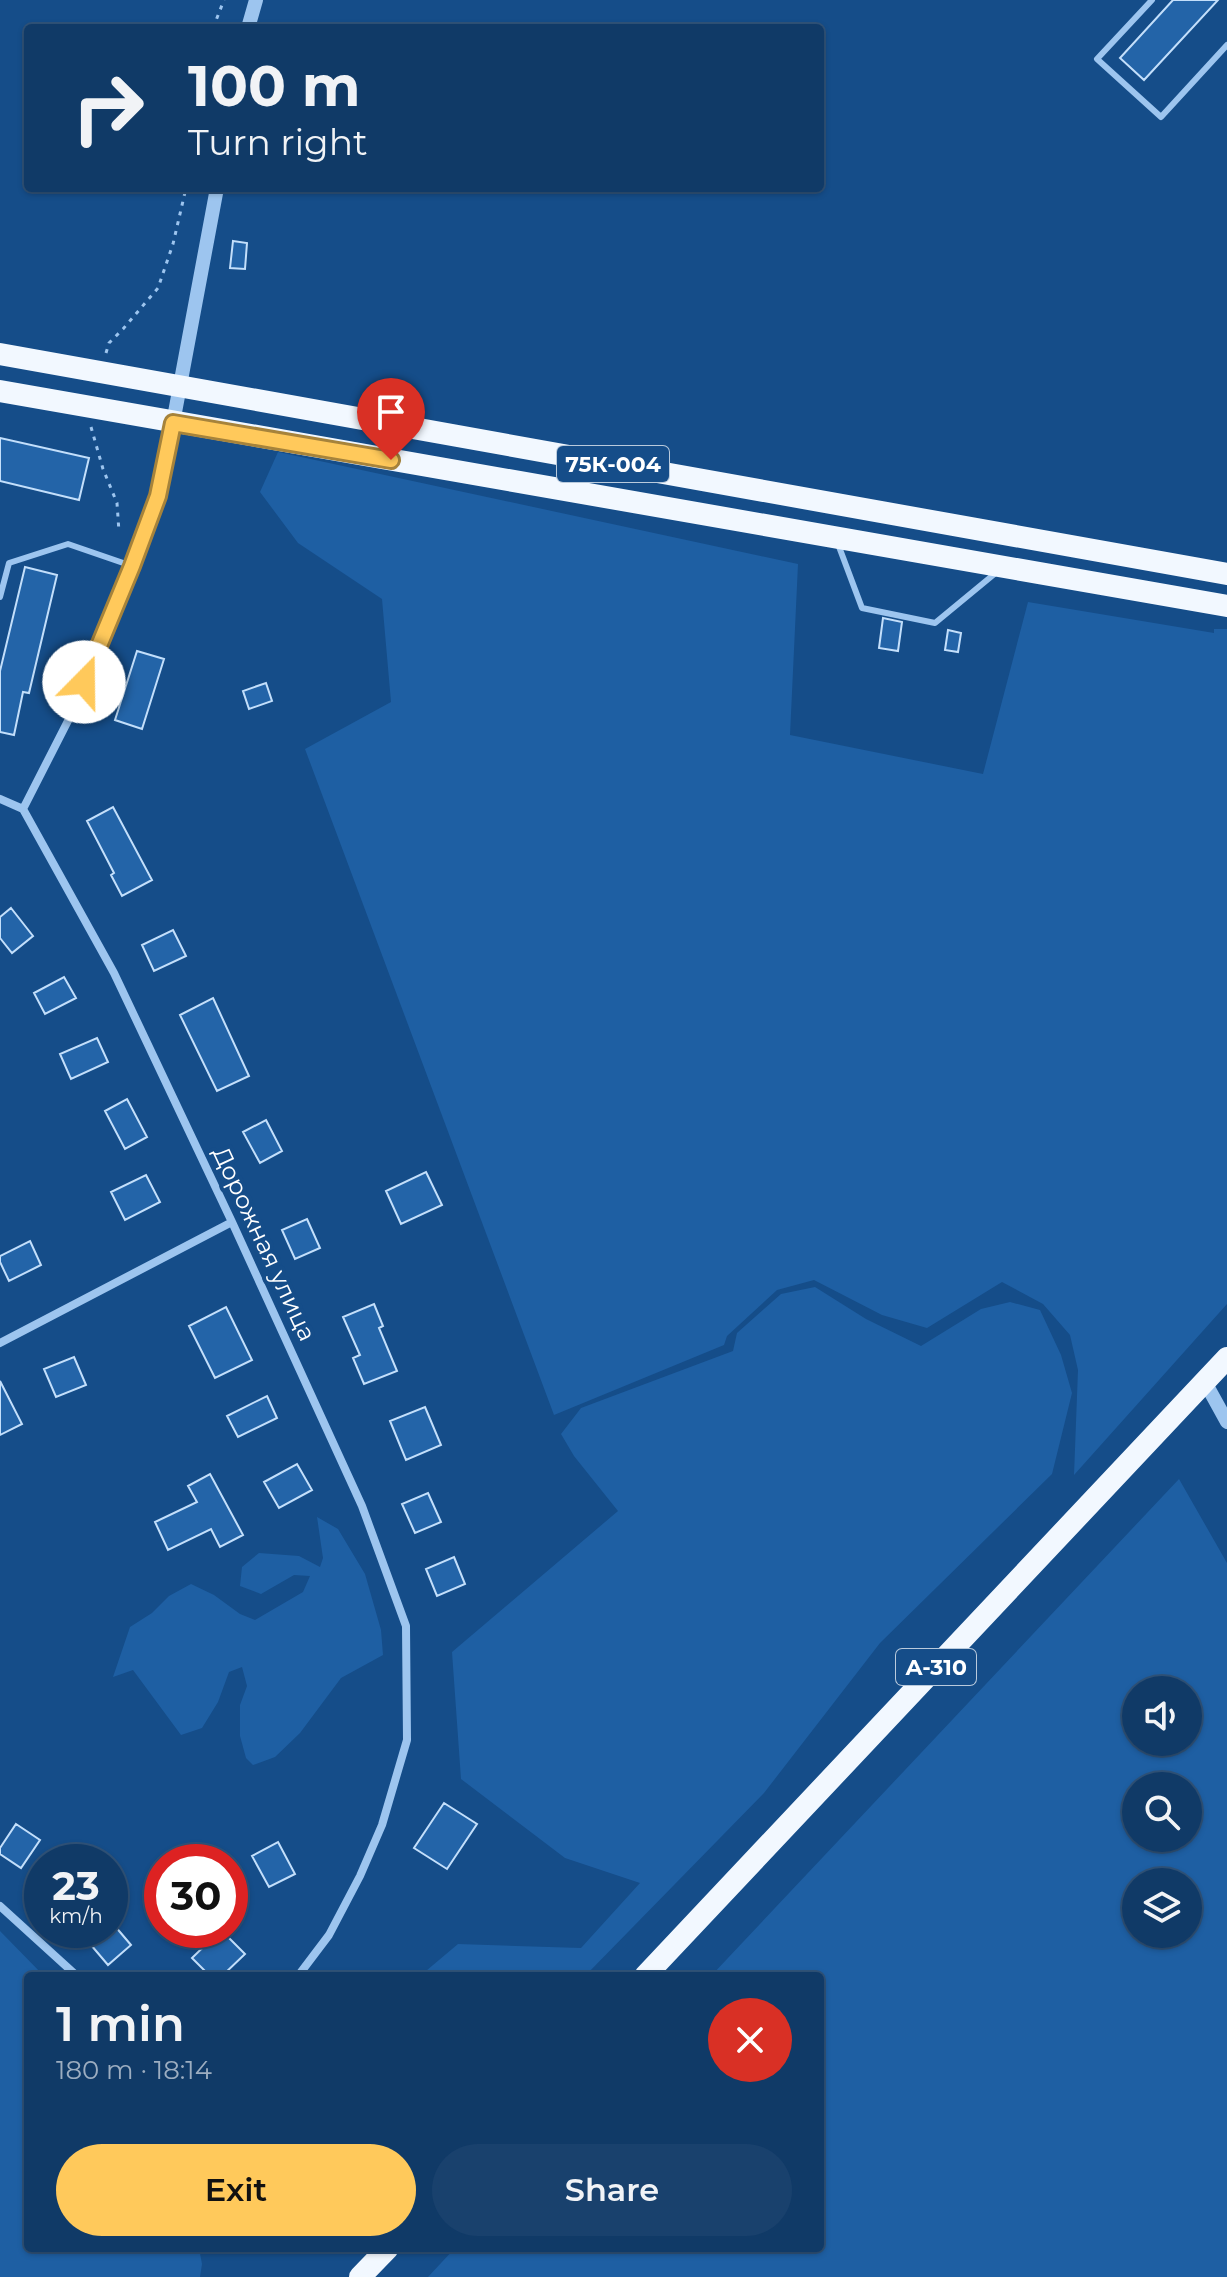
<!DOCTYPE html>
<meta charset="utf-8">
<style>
body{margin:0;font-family:Montserrat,sans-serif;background:#19416d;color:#f1f3f6;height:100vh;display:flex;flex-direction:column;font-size:30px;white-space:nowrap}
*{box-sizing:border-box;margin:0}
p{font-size:26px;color:#9cadc0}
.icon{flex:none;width:44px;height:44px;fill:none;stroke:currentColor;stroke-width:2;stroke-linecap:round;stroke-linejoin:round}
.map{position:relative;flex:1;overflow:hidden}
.drawer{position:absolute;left:24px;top:1972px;width:800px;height:280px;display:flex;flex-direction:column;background:#103a67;border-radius:8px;box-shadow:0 2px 6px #0004,0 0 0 2px #30547b}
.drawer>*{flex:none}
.top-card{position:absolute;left:24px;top:24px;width:800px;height:168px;border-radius:8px;box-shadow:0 2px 6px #0004,0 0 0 2px #30547b;background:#103a67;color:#f1f3f6;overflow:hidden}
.controls{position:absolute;left:1122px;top:1676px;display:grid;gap:16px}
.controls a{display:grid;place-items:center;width:80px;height:80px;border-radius:50%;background:#103a67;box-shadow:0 2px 6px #0004,0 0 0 2px #30547b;font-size:40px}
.speed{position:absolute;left:24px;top:1844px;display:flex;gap:16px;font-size:40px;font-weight:700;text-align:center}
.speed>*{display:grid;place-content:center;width:104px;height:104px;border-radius:50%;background:#103a67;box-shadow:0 2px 6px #0004,0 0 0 2px #30547b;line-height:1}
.speed small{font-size:20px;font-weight:400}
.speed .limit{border:12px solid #d22;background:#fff;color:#111}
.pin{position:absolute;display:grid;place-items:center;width:68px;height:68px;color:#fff;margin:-82px -34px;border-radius:50% 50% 50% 0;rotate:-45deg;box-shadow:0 0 8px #0007}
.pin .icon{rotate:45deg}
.me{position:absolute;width:88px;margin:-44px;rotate:22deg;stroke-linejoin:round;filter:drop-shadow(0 0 6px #0008)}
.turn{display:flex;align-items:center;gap:28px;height:168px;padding:0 32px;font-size:36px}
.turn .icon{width:104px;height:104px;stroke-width:2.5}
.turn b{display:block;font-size:56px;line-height:68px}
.round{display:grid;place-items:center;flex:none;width:84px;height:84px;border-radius:42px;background:#19416d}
.summary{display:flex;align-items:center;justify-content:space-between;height:136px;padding:0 32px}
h1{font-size:48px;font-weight:600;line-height:60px}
.button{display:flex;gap:16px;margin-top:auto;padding:16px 32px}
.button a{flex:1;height:92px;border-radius:48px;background:#ffc95b;color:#111;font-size:32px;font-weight:600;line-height:92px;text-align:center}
.button a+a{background:#19416d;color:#f1f3f6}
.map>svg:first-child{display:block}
.green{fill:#1e5fa3;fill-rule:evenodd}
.building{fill:#2364a8;stroke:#c3dffb;stroke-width:2}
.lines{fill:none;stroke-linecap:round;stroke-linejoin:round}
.path{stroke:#9dc5ef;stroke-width:3;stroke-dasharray:4 6;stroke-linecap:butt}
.service{stroke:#9dc5ef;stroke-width:6}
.minor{stroke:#9dc5ef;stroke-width:8}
.tertiary{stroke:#9dc5ef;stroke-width:14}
.trunk{stroke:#f2f8ff;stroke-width:22}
.route-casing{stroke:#a6833b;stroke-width:20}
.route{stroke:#ffc95b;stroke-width:14}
.labels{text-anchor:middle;stroke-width:8;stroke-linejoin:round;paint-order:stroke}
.shield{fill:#154d89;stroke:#b9cadc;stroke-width:2}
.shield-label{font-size:22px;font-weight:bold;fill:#fff}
.street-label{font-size:24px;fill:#fff;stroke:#154d89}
</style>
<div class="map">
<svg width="1227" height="2277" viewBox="0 0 1227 2277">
<rect width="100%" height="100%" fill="#154d89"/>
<path class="green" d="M278 452 798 564 790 735 983 774 1028 602 1214 633V629H1227V1304L1074 1475 1078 1370 1070 1335 1043 1304 1002 1282 927 1328 882 1315 814 1280 777 1290 727 1336 724 1345 554 1415 305 749 391 702 382 599 298 543 260 492Z
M815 1287 866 1319 921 1346 981 1309 1010 1302 1040 1310 1061 1355 1072 1393 1052 1474 880 1643 764 1793 585 1976H420L458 1944 581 1948 640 1883 565 1858 461 1779 452 1652 618 1511 574 1456 561 1434 581 1408 733 1351 737 1333 781 1294Z
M1179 1479 1227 1563V2277H428L455 2248H820V1976H711ZM1188 1690V1742H1136V1690ZM1188 1786V1838H1136V1786ZM1188 1882V1934H1136V1882Z
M317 1517 338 1529 365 1574 381 1630 383 1655 341 1678 300 1733 275 1757 253 1765 246 1758 240 1736V1705L247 1686 242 1667 229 1672 218 1702 202 1728 181 1735 133 1670 113 1677 130 1627 152 1613 169 1596 191 1584 214 1595 240 1614 255 1620 303 1592 310 1576 294 1575 261 1594 240 1586 242 1567 259 1553 299 1556 320 1567 323 1558Z
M0 1931 44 1976H28V2248H199L202 2264 200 2277H0Z"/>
<path class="building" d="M1173 0H1218L1144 80 1120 58Z
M233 241 247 243 245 269 230 268Z
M0 438 89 458 79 500 0 481Z
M25 567 57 575 29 693 23 692 14 735 0 732V671Z
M883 618 902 622 898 651 879 648Z
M948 630 961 633 958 652 945 650Z
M137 651 164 659 142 729 115 720Z
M266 683 272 701 249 709 243 691Z
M113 807 152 880 122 896 111 875 114 873 87 821Z
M11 908 33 936 12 953 0 938V917Z
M173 930 186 956 154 971 142 945Z
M64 977 76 998 45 1014 34 993Z
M213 998 249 1076 217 1091 180 1015Z
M97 1038 108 1062 71 1079 60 1054Z
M127 1099 147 1137 125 1149 105 1111Z
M266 1120 282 1151 260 1163 243 1132Z
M426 1172 442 1205 401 1224 386 1191Z
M146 1175 160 1202 125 1220 111 1192Z
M307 1219 320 1248 295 1259 282 1230Z
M30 1241 41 1265 9 1281 0 1262V1256Z
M374 1304 383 1326 379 1328 397 1371 364 1384 353 1358 360 1355 343 1317Z
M226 1307 252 1360 215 1378 189 1326Z
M74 1357 86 1385 56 1397 44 1369Z
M0 1381 22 1424 0 1435Z
M267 1396 277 1418 238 1437 227 1416Z
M425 1407 441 1445 406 1460 390 1421Z
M297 1464 312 1490 279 1508 264 1482Z
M210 1474 243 1535 220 1547 211 1529 168 1550 155 1522 197 1502 188 1486Z
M428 1493 441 1522 415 1533 402 1504Z
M454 1557 465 1584 437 1596 426 1569Z
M444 1803 477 1824 447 1869 414 1848Z
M16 1824 40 1840 21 1868 0 1854V1848Z
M278 1842 295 1874 269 1887 252 1856Z
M114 1925 131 1945 108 1965 91 1945Z
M221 1930 245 1954 222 1976H210L192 1958Z"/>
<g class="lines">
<path class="path" d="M213 28 224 0
M106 353 109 343 123 329 158 288 173 244 186 188
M91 427 103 469 117 503 119 532"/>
<path class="service" d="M1152 0 1097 59 1161 117 1227 45
M838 544 862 608 935 623 998 571
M0 597 9 563 68 544 132 566"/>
<path class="minor" d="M0 799 23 809 114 973 232 1222 362 1506 406 1626 407 1740 382 1825 360 1876 329 1935 298 1976
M23 809 73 711 132 566 158 496 173 423
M0 1343 232 1222
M0 1906 77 1976"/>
<path class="tertiary" d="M248 28 256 0
M173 423 217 188
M1205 1382 1227 1422"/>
<path class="trunk" d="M0 354 1227 574
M0 391 1227 606
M645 1976 1227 1358
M360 2277 388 2248"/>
</g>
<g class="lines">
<defs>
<path id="route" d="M84 682 132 566 158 496 173 423 391 460"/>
</defs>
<use href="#route" class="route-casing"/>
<use href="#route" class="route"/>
</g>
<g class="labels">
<g class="shield">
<rect x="557" y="446" width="112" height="36" rx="6"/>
<rect x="896" y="1649" width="80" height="36" rx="6"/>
</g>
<g class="shield-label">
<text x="613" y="472">75К-004</text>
<text x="936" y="1675">А-310</text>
</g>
<g class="street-label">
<text transform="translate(264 1244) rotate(65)" y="8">Дорожная улица</text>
</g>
</g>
</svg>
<div class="controls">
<a><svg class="icon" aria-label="sound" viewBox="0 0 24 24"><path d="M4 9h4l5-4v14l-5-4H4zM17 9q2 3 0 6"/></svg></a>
<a><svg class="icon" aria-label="search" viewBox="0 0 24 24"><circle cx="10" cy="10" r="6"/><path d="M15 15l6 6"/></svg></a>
<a><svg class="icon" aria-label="layers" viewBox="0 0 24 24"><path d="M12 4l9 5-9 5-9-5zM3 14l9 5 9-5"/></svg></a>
</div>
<div class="speed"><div>23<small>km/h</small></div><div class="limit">30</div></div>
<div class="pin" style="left:391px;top:460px;background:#d93025"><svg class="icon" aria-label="arrive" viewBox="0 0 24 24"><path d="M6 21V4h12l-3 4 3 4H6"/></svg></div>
<svg class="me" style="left:84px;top:682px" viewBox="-20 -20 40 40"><circle r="19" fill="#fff"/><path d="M0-13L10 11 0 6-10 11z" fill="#ffc95b"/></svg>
<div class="top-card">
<div class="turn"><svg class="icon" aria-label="right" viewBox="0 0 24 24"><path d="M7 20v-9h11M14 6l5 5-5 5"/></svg><div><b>100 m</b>Turn right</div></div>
</div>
<section class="drawer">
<div class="summary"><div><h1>1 min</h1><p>180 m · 18:14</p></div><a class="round" style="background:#d93025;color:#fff"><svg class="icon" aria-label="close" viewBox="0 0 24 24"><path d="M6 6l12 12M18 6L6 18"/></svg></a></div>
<div class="button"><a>Exit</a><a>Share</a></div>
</section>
</div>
